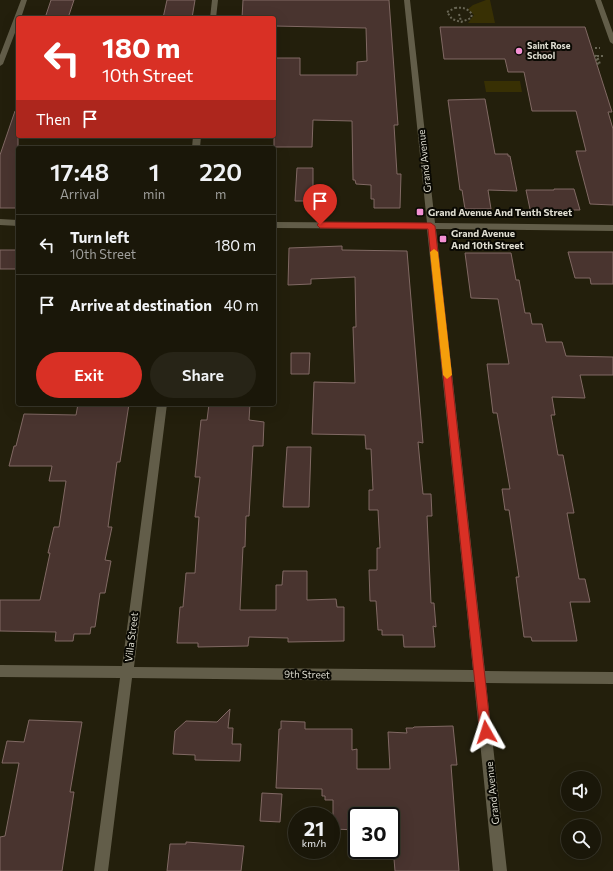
<!DOCTYPE html>
<style>
body{margin:0;font-family:Commissioner,sans-serif;background:#272417;color:#f1f3f6;height:100vh;display:flex;flex-direction:column;font-size:15px;white-space:nowrap}
*{box-sizing:border-box;margin:0}
p{font-size:13px;color:#9f9f9c}
.icon{flex:none;width:22px;height:22px;fill:none;stroke:currentColor;stroke-width:2;stroke-linecap:round;stroke-linejoin:round}
.map{position:relative;flex:1;overflow:hidden}
.panel{position:absolute;left:16px;top:146px;width:260px;height:260px;display:flex;flex-direction:column;background:#1a1709;border-radius:4px;box-shadow:0 4px 16px #0002,0 0 0 1px #38362a}
.panel>*{flex:none}
.hud{position:absolute;left:16px;top:16px;width:260px;height:122px;border-radius:4px;box-shadow:0 4px 16px #0002,0 0 0 1px #38362a;background:#d93025;color:#fff;overflow:hidden}
.buttons{position:absolute;left:561px;top:771px;display:grid;gap:8px}
.buttons a{display:grid;place-items:center;width:40px;height:40px;border-radius:50%;background:#1a1709;box-shadow:0 4px 16px #0002,0 0 0 1px #38362a;font-size:20px}
.speed{position:absolute;left:288px;top:807px;display:flex;gap:8px;font-size:20px;font-weight:700;text-align:center}
.speed>*{display:grid;place-content:center;width:52px;height:52px;border-radius:50%;background:#1a1709;box-shadow:0 4px 16px #0002,0 0 0 1px #38362a;line-height:1}
.speed small{font-size:10px;font-weight:400}
.speed .limit{border:2px solid #111;border-radius:6px;background:#fff;color:#111}
.pin{position:absolute;display:grid;place-items:center;width:34px;height:34px;color:#fff;margin:-41px -17px;border-radius:50% 50% 50% 0;rotate:-45deg;box-shadow:0 0 4px #0007}
.pin .icon{rotate:45deg}
.me{position:absolute;width:44px;margin:-22px;rotate:354deg;stroke-linejoin:round;filter:drop-shadow(0 0 3px #0008)}
.turn{display:flex;align-items:center;gap:14px;height:84px;padding:0 20px;font-size:18px}
.turn .icon{width:52px;height:52px;stroke-width:2.5}
.turn b{display:block;font-size:28px;line-height:34px}
.then{display:flex;align-items:center;height:38px;padding:0 20px;background:#0003;gap:8px;font-size:15px}
.eta{display:flex;justify-content:space-evenly;align-items:center;height:68px;text-align:center}
.eta b{font-size:24px;font-weight:600;line-height:28px}
.button{display:flex;gap:8px;margin-top:auto;padding:8px 20px}
.button a{flex:1;height:46px;border-radius:24px;background:#d93025;color:#fff;font-size:16px;font-weight:600;line-height:46px;text-align:center}
.button a+a{background:#272417;color:#f1f3f6}
ul{padding:0;list-style:none}
li{display:flex;align-items:center;gap:12px;height:60px;padding:0 20px;border-top:1px solid #38362a}
li div{flex:1}
li b{display:block;font-size:15px}
li em{font-style:normal}
.map>svg:first-child{display:block}
.green{fill:#383004}
.building{fill:#49342f;stroke:#816964}
.lines{fill:none;stroke-linecap:round;stroke-linejoin:round}
.path{stroke:#696655;stroke-width:2;stroke-dasharray:2 2;stroke-linecap:butt}
.minor{fill:#625d49;fill-rule:evenodd}
.route{fill:#d93025;stroke:#8d1f18}
.slow{fill:#f59e0b}
.poi-dot{fill:#f491d3;stroke:#0a0903;stroke-width:1.5}
.labels{text-anchor:middle;stroke-width:4;stroke-linejoin:round;paint-order:stroke}
.far-poi-label{font-size:9px;font-weight:bold;fill:#dedcd0;stroke:#0a0903;text-anchor:start}
.street-label{font-size:10px;fill:#dedcd0;stroke:#0a0903}
.poi-label{font-size:10px;font-weight:bold;fill:#dedcd0;stroke:#0a0903;text-anchor:start}
</style>
<div class="map">
<svg width="613" height="871" viewBox="0 0 613 871">
<rect width="100%" height="100%" fill="#231f0c"/>
<path class="green" d="M486 0H490L495 23H468L474 15 468 9 473 5Z
M484 81H520L522 92H486Z"/>
<path class="building" d="M51 0H74L68 18H45Z
M167 0H195L192 18H163Z
M243 0H389L398 125H394L397 174H401L400 208H374V199H371V185L356 184 355 180H353L352 121 313 120 312 147H274V58H300V75H357V62L367 61 366 28 274 26V18H242Z
M440 27H585L612 112H608L613 129V205L590 204 576 151H586L576 111H532L524 72H508L505 59H444Z
M485 99 495 154H508V156H510L517 191 488 190 491 209H465L462 190H460L448 100Z
M15 111H18V208H0V155Z
M297 168H313V201H295Z
M554 189H574L580 210H555L556 214H531L526 190H554Z
M342 246V250L407 251 423 443 418 442 423 494H431L432 516H427L431 603H434L436 627 433 626 435 647H404L403 635H382V630H378L376 601H370L369 570H377V548H380L378 510H369V490H373L371 449H366L365 435 312 434 314 382 355 383 353 327H356L355 277 311 279V284L288 285 289 248Z
M0 250H18V269H0Z
M568 252H613V284H591L590 278H575Z
M465 253H511L516 280H519L525 313H530L532 324H542L546 342H562L566 356 613 357V375H580L585 398 552 397 555 415H551L558 455H563L574 513H567L579 579H585L590 602H570L577 641H532L531 637H524L516 577H519L509 510H505L502 489H510L497 413H493L487 364H509L498 299 471 298Z
M291 353H310L309 374H291Z
M78 404H129L120 462H117L108 527H112L105 560 111 561 105 593H100L95 627H91L90 634H74L73 641H55L56 632 0 631V600H40L50 553H48L54 527H59L66 481H49L52 466H9L14 446H16L24 414 76 415Z
M209 404H250L249 420 264 422 263 446H253L249 516H246L245 547H243L240 610H276V585H282L283 571H307V600L336 599 337 607H344V641L288 642V638L249 637 248 646 198 647V643H177L180 607H183L186 573H195L199 517H195L200 477H195L201 420H207Z
M287 447H311L309 507H283Z
M230 709 228 728H233L232 744H241L240 761 195 760V755L173 754 175 731 186 721 217 722Z
M29 720 82 722 70 792H74L62 871H0V837L5 836 19 763H2L7 741 24 742Z
M281 721 305 722V729H352V750L357 749V769H390L388 732 407 733 406 728H413L414 727 453 726 457 765H451L459 871H395L394 859H391V816H357V830L333 829V800H325V796H322V789L276 788 279 729H281Z
M262 793 282 794 280 822 260 821Z
M186 842 244 846 241 871H167L170 844H186Z"/>
<g class="lines">
<path class="path" d="M455 8C462 7 467 8 472 14L471 18 461 22 452 19 447 12Z
M459 14 461 21
M595 48H600
M595 55 598 64H600L597 56H603"/>
<path class="minor" d="M21 0H27L21 18H18V25L3 64 0 66V55Z
M212 0H218L216 18H210Z
M404 0H410L435 223 613 225V231L436 229 485 671 613 672V684L486 683 507 871H493L474 682 132 678 108 871H94L120 678 0 677V665L122 666 157 404H167L134 667 473 670 427 229 274 228V222L427 223Z
M595 0H601L613 33V44L610 42Z
M193 136H201L200 148H192Z
M0 219 18 220V226L0 225Z"/>
</g>
<path class="route" d="M320 222 431 223 435 226 491 732 490 736 486 738 482 736 480 732 428 229 320 228 317 225Z"/>
<path class="slow" d="M434 249 438 252 452 375 447 379 443 375 430 252Z"/>
<g class="poi-dot">
<circle cx="519" cy="51" r="4"/>
<rect x="416" y="208" width="8" height="8" rx="2"/>
<rect x="439" y="235" width="8" height="8" rx="2"/>
</g>
<g class="labels">
<g class="far-poi-label">
<text x="527" y="49">Saint Rose<tspan x="527" dy="10">School</tspan></text>
</g>
<g class="street-label">
<text transform="translate(424 161) rotate(-96)" y="4">Grand Avenue</text>
<text transform="translate(131 637) rotate(-83)" y="4">Villa Street</text>
<text transform="translate(307 674) rotate(1)" y="4">9th Street</text>
<text transform="translate(492 793) rotate(-96)" y="4">Grand Avenue</text>
</g>
<g class="poi-label">
<text x="428" y="216">Grand Avenue And Tenth Street</text>
<text x="451" y="237">Grand Avenue<tspan x="451" dy="12">And 10th Street</tspan></text>
</g>
</g>
</svg>
<div class="buttons">
<a><svg class="icon" aria-label="sound" viewBox="0 0 24 24"><path d="M4 9h4l5-4v14l-5-4H4zM17 9q2 3 0 6"/></svg></a>
<a><svg class="icon" aria-label="search" viewBox="0 0 24 24"><circle cx="10" cy="10" r="6"/><path d="M15 15l6 6"/></svg></a>
</div>
<div class="speed"><div>21<small>km/h</small></div><div class="limit">30</div></div>
<div class="pin" style="left:320px;top:225px;background:#d93025"><svg class="icon" aria-label="arrive" viewBox="0 0 24 24"><path d="M6 21V4h12l-3 4 3 4H6"/></svg></div>
<svg class="me" style="left:486px;top:732px" viewBox="-20 -20 40 40"><path d="M0-17L14 15 0 8-14 15z" fill="#d93025" stroke="#fff" stroke-width="4"/></svg>
<div class="hud">
<div class="turn"><svg class="icon" aria-label="left" viewBox="0 0 24 24"><path d="M17 20v-9H6M10 6l-5 5 5 5"/></svg><div><b>180 m</b>10th Street</div></div>
<div class="then">Then<svg class="icon" aria-label="arrive" viewBox="0 0 24 24"><path d="M6 21V4h12l-3 4 3 4H6"/></svg></div>
</div>
<section class="panel">
<div class="eta">
<div><b>17:48</b><p>Arrival</p></div>
<div><b>1</b><p>min</p></div>
<div><b>220</b><p>m</p></div>
</div>
<ul>
<li><svg class="icon" aria-label="left" viewBox="0 0 24 24"><path d="M17 20v-9H6M10 6l-5 5 5 5"/></svg><div><b>Turn left</b><p>10th Street</p></div><em>180 m</em></li>
<li><svg class="icon" aria-label="arrive" viewBox="0 0 24 24"><path d="M6 21V4h12l-3 4 3 4H6"/></svg><div><b>Arrive at destination</b></div><em>40 m</em></li>
</ul>
<div class="button"><a>Exit</a><a>Share</a></div>
</section>
</div>
